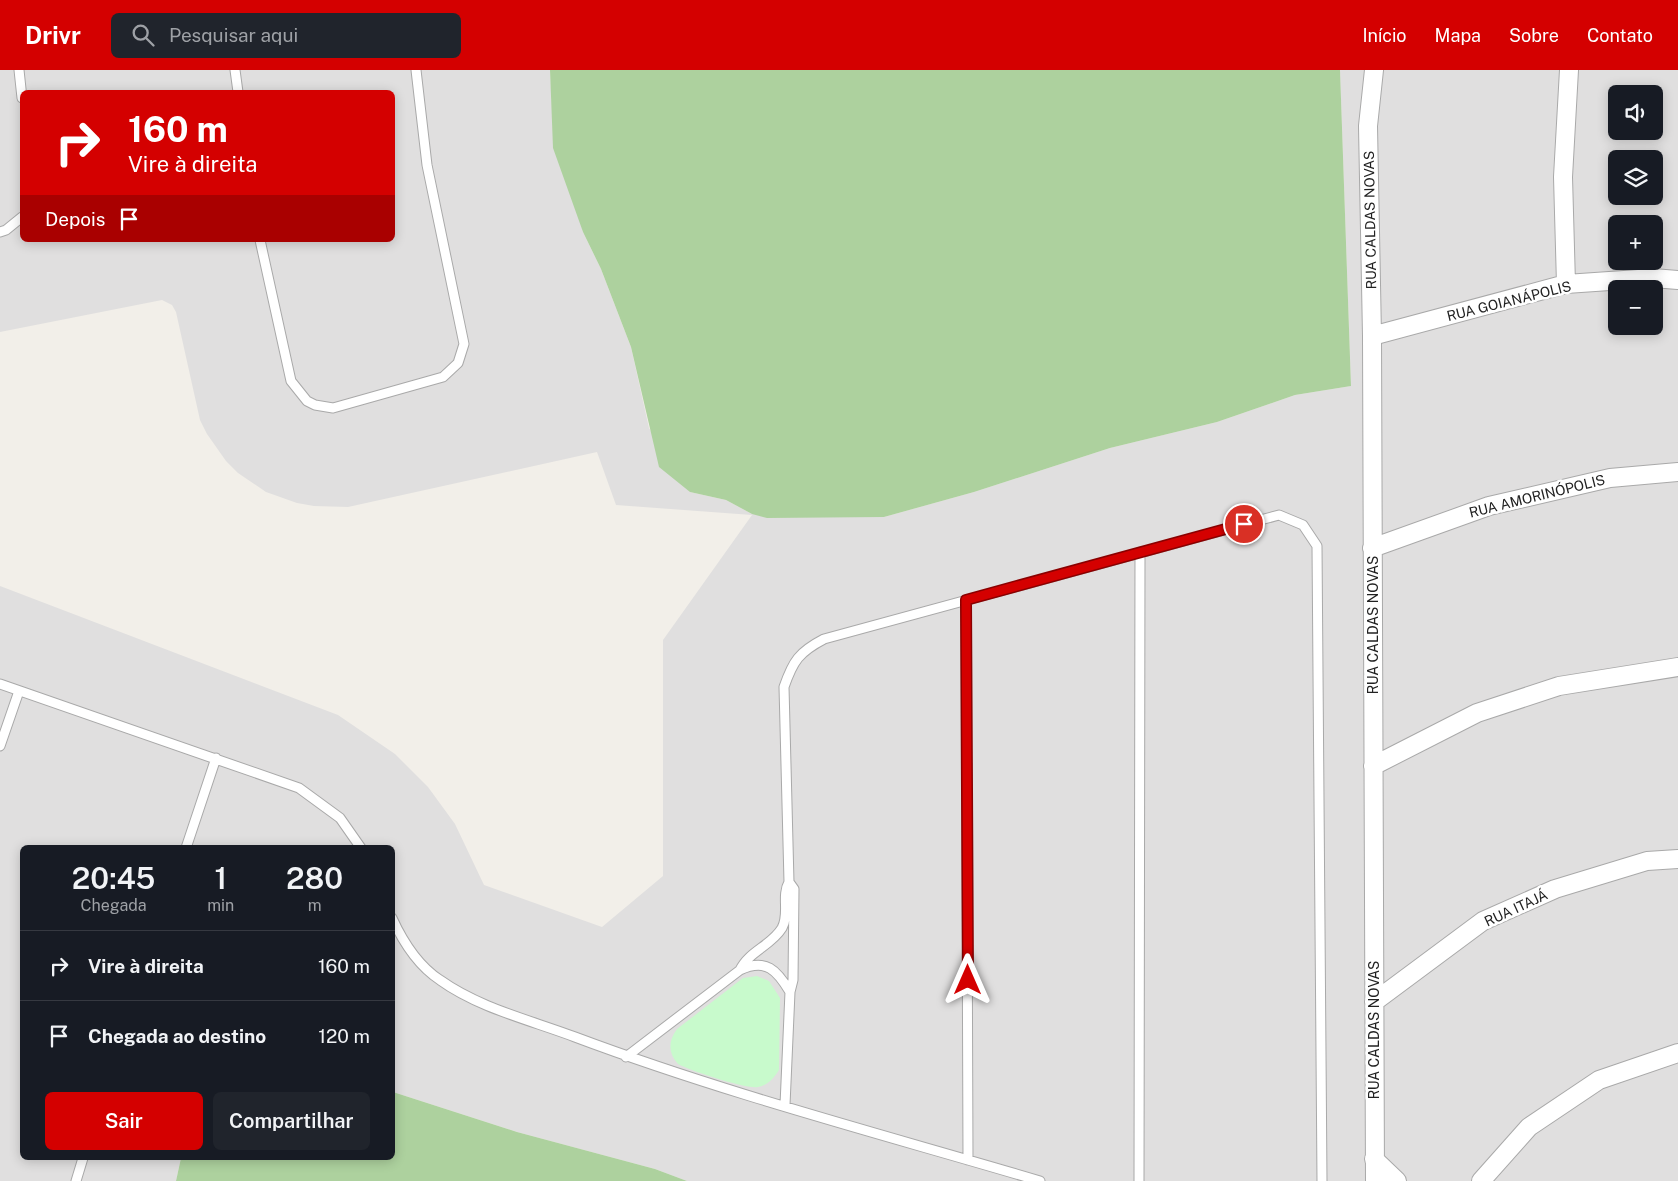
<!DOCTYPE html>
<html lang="pt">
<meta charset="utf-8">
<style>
body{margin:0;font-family:"Public Sans",sans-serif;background:#20242c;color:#f1f3f6;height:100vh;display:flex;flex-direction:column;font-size:19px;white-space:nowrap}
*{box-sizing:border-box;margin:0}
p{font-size:16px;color:#9ea1a6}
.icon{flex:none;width:28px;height:28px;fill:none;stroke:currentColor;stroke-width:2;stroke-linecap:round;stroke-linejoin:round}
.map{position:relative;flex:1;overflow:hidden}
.side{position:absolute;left:20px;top:775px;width:375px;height:315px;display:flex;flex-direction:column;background:#171b24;border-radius:8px;box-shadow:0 2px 12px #0003}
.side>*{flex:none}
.top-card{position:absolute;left:20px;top:20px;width:375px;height:152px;border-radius:8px;box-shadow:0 2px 12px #0003;background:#d40000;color:#fff;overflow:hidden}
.controls{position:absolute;left:1608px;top:15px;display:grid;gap:10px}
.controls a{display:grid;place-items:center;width:55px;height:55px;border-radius:8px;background:#171b24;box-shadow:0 2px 12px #0003;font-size:25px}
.pin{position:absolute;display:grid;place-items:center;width:42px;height:42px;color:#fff;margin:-21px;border:2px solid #fff;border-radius:50%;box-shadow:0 1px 5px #0007}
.me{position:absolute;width:55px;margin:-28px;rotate:0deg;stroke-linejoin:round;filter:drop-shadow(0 0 4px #0008)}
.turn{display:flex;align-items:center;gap:18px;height:105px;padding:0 25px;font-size:22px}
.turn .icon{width:65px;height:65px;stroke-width:2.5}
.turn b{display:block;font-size:35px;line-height:42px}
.then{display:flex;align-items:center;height:48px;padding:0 25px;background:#0003;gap:10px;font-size:19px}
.eta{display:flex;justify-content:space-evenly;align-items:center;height:85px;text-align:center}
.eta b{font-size:30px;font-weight:600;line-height:35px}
.button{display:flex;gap:10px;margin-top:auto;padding:10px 25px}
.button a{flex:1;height:58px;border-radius:8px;background:#d40000;color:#fff;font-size:20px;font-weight:600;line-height:58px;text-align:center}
.button a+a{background:#20242c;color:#f1f3f6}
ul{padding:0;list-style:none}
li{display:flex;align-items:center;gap:15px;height:70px;padding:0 25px;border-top:1px solid #363941}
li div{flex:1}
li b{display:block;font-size:19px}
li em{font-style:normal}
header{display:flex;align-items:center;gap:30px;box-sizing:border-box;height:70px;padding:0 25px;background:#d40000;color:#fff}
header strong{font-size:24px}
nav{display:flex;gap:28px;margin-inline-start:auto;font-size:18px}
.search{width:350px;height:45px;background:#20242c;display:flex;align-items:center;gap:12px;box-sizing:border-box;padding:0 18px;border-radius:8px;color:#9ea1a6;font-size:19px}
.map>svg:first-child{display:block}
.residential{fill:#e0dfdf;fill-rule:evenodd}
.forest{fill:#add19e}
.park{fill:#c8facc}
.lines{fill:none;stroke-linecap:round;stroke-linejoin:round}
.lane-casing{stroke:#a9a9a9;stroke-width:11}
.street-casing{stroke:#a9a9a9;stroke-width:20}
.lane{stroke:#fff;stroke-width:9}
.street{stroke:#fff;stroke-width:18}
.route-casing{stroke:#8a0000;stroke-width:12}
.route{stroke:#d40000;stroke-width:9}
.labels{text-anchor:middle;stroke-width:5;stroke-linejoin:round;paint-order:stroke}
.street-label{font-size:14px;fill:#222;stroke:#fff}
</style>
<header>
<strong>Drivr</strong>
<div class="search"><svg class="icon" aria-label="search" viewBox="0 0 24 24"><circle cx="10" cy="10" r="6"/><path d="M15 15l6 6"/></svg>Pesquisar aqui</div>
<nav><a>Início</a><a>Mapa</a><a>Sobre</a><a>Contato</a></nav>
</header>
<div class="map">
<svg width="1678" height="1111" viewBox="0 0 1678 1111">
<rect width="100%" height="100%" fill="#f2efe9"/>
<path class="residential" d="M0 0H550L552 37 583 162 601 199 631 277 649 358 690 422 726 430 752 444 884 447 974 422 1110 378 1217 352 1295 325 1351 316 1340 0H1678V1111H687L655 1099 517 1062 393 1022 392 778H22V1088H181L176 1111H0V516L338 645 395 684 428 717 455 754 484 815 602 857 663 806V570L752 445 616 435 597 382 348 437 314 436 297 433 266 422 238 403 226 391 207 364 200 350 176 242 172 235 162 230 0 262ZM22 22H392V170H22ZM1616 24H1654V61H1616ZM1616 89H1654V126H1616ZM1616 154H1654V191H1616ZM1616 219H1654V256H1616Z"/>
<path class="forest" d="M550 0H1340L1351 316 1295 325 1217 352 1110 378 974 422 884 447 767 448 752 444 726 430 690 422 659 397 631 277 601 199 583 162 553 78Z
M393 1022 517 1062 655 1099 687 1111H176L181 1088H392Z"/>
<path class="park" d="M757 906 769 911 780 928 779 1000C774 1008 768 1015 758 1017 749 1020 688 1000 678 994 668 983 668 971 677 959L743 908Z"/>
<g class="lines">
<defs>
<path id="lane" d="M19 0 22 28
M235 0 238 22
M0 162 6 160 22 147
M260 170 291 311 307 331 315 335 333 338 443 307 458 293 464 274 427 95 416 0
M966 530 968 1090
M0 614 299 718 340 748 361 778
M0 676 19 621
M186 778 216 688
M392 848C403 872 417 895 440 910 479 938 530 950 575 967 727 1024 885 1065 1040 1111
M740 900C749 881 771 876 782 858 790 844 781 826 789 812L784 617C793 591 799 582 824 569L1279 445 1303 455 1317 476 1322 1111
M626 987 740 900C766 888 777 900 790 922
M785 1035 790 922 793 910 794 819 789 812
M76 1111 83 1088
M1139 1111 1140 482"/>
<path id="street" d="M1374 0 1368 56 1372 266 1375 1111
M1566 214 1563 107 1569 0
M1372 266 1566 214 1653 208 1678 210
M1372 478 1489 436 1610 408 1678 402
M1373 696 1477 643 1559 616 1678 597
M1374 932 1483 851 1555 819 1647 791 1678 789
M1374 1089 1397 1111
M1481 1111 1529 1057 1599 1010 1678 983"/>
</defs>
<use href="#lane" class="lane-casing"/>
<use href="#street" class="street-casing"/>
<use href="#lane" class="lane"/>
<use href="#street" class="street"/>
</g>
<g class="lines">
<defs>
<path id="route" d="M968 910 966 530 1244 454"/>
</defs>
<use href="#route" class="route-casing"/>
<use href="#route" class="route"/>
</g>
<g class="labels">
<g class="street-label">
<text transform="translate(1370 150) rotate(-91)" y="5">RUA CALDAS NOVAS</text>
<text transform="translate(1509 231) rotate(-14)" y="5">RUA GOIANÁPOLIS</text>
<text transform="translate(1537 426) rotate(-14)" y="5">RUA AMORINÓPOLIS</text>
<text transform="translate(1373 555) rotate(-90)" y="5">RUA CALDAS NOVAS</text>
<text transform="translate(1516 838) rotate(-25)" y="5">RUA ITAJÁ</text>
<text transform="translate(1374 960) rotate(-90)" y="5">RUA CALDAS NOVAS</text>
</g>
</g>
</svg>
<div class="controls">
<a><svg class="icon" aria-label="sound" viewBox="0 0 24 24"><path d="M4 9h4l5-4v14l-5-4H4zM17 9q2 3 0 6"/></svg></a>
<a><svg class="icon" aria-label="layers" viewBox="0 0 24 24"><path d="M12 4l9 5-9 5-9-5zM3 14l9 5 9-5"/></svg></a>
<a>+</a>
<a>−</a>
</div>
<div class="pin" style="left:1244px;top:454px;background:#d93025"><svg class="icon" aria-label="arrive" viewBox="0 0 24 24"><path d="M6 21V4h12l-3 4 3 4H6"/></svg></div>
<svg class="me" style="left:968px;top:910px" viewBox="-20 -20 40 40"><path d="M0-17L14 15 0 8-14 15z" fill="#d40000" stroke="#fff" stroke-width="4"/></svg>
<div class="top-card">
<div class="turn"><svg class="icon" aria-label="right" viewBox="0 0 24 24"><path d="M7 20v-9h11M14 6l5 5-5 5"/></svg><div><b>160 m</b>Vire à direita</div></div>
<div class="then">Depois<svg class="icon" aria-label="arrive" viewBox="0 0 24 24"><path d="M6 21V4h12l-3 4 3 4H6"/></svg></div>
</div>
<section class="side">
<div class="eta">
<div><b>20:45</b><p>Chegada</p></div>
<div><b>1</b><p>min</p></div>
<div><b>280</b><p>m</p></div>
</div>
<ul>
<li><svg class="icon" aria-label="right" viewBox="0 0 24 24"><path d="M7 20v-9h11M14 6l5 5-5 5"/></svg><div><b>Vire à direita</b></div><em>160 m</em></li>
<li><svg class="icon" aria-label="arrive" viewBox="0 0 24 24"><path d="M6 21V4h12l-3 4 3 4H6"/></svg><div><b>Chegada ao destino</b></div><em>120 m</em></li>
</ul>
<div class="button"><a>Sair</a><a>Compartilhar</a></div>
</section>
</div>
